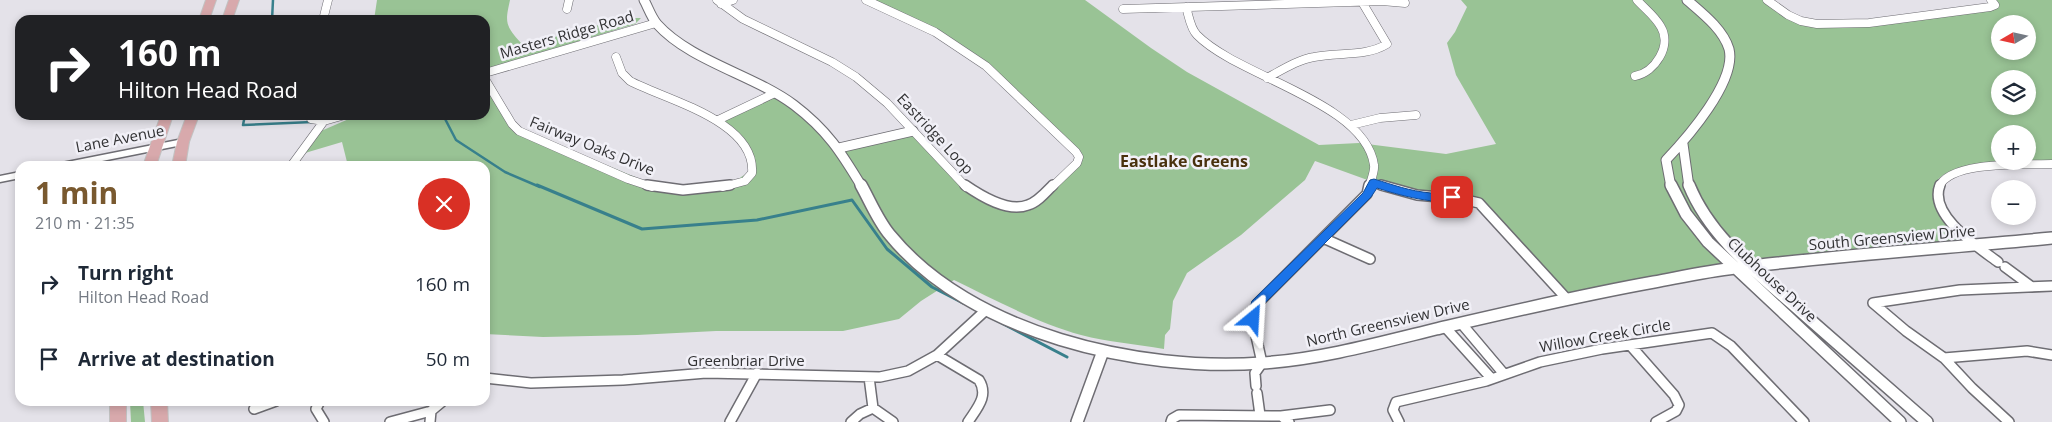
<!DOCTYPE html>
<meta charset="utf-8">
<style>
body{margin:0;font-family:"Open Sans",sans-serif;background:#f2f2f3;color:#1f2937;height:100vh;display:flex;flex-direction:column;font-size:19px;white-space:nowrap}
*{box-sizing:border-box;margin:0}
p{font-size:16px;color:#747a83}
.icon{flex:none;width:28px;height:28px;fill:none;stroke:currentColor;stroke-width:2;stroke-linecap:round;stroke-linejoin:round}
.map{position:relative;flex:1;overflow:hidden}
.details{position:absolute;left:15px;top:161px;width:475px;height:245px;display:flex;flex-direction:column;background:#fff;border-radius:15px;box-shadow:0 2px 8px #0003}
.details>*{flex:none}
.guide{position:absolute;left:15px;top:15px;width:475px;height:105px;border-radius:15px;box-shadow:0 2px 8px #0003;background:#202124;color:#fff;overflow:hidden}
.needle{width:32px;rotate:261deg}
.tools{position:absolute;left:1991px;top:15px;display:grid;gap:10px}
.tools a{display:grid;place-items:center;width:45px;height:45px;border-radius:50%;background:#fff;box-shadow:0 2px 8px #0003;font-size:25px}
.pin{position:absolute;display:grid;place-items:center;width:42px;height:42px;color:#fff;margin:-21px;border-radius:10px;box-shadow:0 2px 8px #0006}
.me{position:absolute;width:55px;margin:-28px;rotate:27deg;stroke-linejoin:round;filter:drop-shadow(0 0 4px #0008)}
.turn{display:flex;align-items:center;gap:18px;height:105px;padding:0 20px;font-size:22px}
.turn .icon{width:65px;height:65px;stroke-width:2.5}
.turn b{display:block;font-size:35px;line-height:42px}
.round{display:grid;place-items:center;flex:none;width:52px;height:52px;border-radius:26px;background:#f2f2f3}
.overview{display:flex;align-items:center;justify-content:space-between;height:85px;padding:0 20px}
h1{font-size:30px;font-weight:700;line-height:38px;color:#79592f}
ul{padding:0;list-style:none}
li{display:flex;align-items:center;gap:15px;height:75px;padding:0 20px}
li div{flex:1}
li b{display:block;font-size:19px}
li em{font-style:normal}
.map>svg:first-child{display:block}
.green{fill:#99c395;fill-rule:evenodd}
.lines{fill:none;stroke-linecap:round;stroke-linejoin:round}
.stream-far1{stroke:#38808c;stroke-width:2.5}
.stream{stroke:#38808c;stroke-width:3}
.minor-far1-casing{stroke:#6e6d73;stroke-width:9}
.minor-casing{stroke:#6e6d73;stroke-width:12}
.tertiary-far1-casing{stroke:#6e6d73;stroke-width:11}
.tertiary-casing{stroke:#6e6d73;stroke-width:14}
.secondary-casing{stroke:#6e6d73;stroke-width:3}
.primary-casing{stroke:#c2c2c2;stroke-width:2}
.minor-far1{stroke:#fff;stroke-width:8}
.minor{stroke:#fff;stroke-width:9}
.tertiary-far1{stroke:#fff;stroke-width:9}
.tertiary{stroke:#fff;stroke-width:11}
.secondary{fill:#fff;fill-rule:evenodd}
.primary{fill:#d8a9ac;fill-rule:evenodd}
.route{fill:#1a73e8;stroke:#114b97}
.labels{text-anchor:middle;stroke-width:5;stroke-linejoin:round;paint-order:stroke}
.street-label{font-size:15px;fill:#323234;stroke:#f1f0f7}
.neighbourhood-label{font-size:16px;font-weight:bold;fill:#49310d;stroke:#f1f0f7}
</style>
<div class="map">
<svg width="2052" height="422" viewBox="0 0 2052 422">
<rect width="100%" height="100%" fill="#e4e2e9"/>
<path class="green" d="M377 0H510C505 23 505 25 521 43L543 40 593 27 617 18H641L635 24 485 70V20H374Z
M869 0H1085L1151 48 1187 72 1319 145 1359 143 1446 154 1496 144 1456 75 1447 43 1455 32 1467 7 1461 0H1769L1802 20 1867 22 1991 3V0H2052V160C2028 163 1935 157 1934 190 1934 197 1937 206 1942 211 1952 222 1965 232 1977 241L1775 261 1567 299 1483 204 1373 182 1315 161 1305 180 1241 235 1187 273 1173 301 1170 329 1165 335 1164 349C1136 344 1108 342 1081 335 1038 323 993 299 954 280L921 301 899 319 843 331H716L637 335 543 337 485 334V166H348L342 142 305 153 321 131 358 115H485V86L518 131 553 143 640 179 667 186 711 185 738 179 749 172C744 145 746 135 721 120L779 90C805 106 826 124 843 150L914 128C938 154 996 225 1036 197 1050 187 1063 172 1075 160L1077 156 979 59ZM2000 24H2028V51H2000ZM2000 79H2028V106H2000ZM2000 134H2028V161H2000Z
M130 401H143L145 422H131Z"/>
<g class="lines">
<path class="stream-far1" d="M272 20 273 0
M245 115 243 125 312 122
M443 115 456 140 505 172 540 187"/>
<path class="stream" d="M537 185 642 229 757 220 852 200 887 249 932 287 963 303
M971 307 1067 357"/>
<defs>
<path id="minor-far1" d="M717 0 743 19 832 62 856 77 887 103 966 187
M866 0 935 32 986 66 1076 152 1079 157 1077 163 1052 187
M1767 0 1788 15 1801 21 1817 24 1869 23 1990 7 1995 5 1991 0
M721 4 733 0
M1186 7C1189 16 1190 28 1197 35 1238 77 1365 102 1374 165 1375 171 1371 180 1369 187
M567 9 569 0
M1123 9 1382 1 1405 3
M323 20 328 0
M616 57 622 73 630 81C666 100 756 121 752 173L745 181 723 187
M485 73 656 23
M1635 76C1655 72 1672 46 1661 27 1655 16 1645 9 1637 0
M1267 78C1282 70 1297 60 1314 57 1338 52 1366 57 1387 44L1362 2
M485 79 512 124 519 131 628 179 652 187
M309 115 311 119 324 121 345 115
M718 120 775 93
M1351 125 1380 118 1416 115
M291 166 324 121
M1374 183 1385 187
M1939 187C1950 160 2027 165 2052 164"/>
<path id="minor" d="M647 185 683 190 730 185
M965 185C981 196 1008 213 1028 205 1038 202 1046 192 1053 185
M1381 185 1417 195 1462 199 1479 203 1566 298
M1940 185C1928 215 1978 247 1998 262
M1323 238 1370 259
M2005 267 2032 287
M1461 323 1504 374
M1445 327 1491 378
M1630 345 1674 395 1679 405 1676 411 1656 422
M937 355 979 380C989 396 977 408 968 422
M1944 358 2027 351 2052 355
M869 377 873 408 893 422
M485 378 531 383 623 380 706 373 880 377 908 371 937 355 986 310
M1256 386 1255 373 1262 363 1254 327 1257 304 1367 194 1369 185
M1257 393 1260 415
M320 401 316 409 324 422
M254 409 276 401
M1281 416 1330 410
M390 422 431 411 443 401
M430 422 431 411
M730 422 757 373
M851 422 860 414 873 408
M1171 422 1172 419 1179 415 1281 416 1289 422
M1399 422 1393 410 1396 402 1486 381 1540 362 1602 349 1712 333 1731 346 1804 422
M2009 422 1972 388 1944 358 1906 331 1873 303 1960 290 2052 286"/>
<path id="tertiary-far1" d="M644 0C648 7 651 17 657 24 690 61 754 75 794 105 827 130 841 152 862 187
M1683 144 1689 187
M839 148 913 131
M1671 187 1666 160C1687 138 1737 81 1729 49 1723 29 1702 13 1687 0"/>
<path id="tertiary" d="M861 185C870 201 878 221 890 235 971 334 1139 372 1262 363 1321 359 1379 343 1436 329 1509 312 1581 295 1654 282 1681 277 1708 271 1735 268 1840 255 1947 248 2052 238
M1671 185 1686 214 1708 242 1900 422
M1689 185C1711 240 1764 278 1807 317 1847 352 1887 387 1927 422
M1077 422 1103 351"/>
<path id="secondary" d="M183 139 187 140 188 142 187 144 77 166H57L62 163Z
M20 172V178L0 182V176Z"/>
<path id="primary" d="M206 0H216L209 20H199Z
M229 0H239L232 20H222Z
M161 115H173L156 166H143Z
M187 115H199L189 142 185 166H172L177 142Z
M110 401H126V422H110Z
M151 401H167L168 422H152Z"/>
</defs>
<use href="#minor-far1" class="minor-far1-casing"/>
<use href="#minor" class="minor-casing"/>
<use href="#tertiary-far1" class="tertiary-far1-casing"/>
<use href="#tertiary" class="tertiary-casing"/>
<use href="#secondary" class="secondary-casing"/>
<use href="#primary" class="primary-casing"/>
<use href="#minor-far1" class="minor-far1"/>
<use href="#minor" class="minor"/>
<use href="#tertiary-far1" class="tertiary-far1"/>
<use href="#tertiary" class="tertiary"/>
<use href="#secondary" class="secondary"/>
<use href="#primary" class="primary"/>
</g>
<path class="route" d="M1374 179C1394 185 1409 191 1431 193 1440 194 1451 191 1457 197 1446 209 1392 193 1377 188L1371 197 1263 305 1257 322H1248L1246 319 1252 301 1363 193 1370 180Z"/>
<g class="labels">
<g class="street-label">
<text transform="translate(567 35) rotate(-16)" y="5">Masters Ridge Road</text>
<text transform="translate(935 134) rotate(47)" y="5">Eastridge Loop</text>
<text transform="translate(120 139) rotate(-11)" y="5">Lane Avenue</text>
<text transform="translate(592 146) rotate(22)" y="5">Fairway Oaks Drive</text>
<text transform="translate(1892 238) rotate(-5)" y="5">South Greensview Drive</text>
<text transform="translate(1772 280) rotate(43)" y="5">Clubhouse Drive</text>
<text transform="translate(1388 323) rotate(-13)" y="5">North Greensview Drive</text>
<text transform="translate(1605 336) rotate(-10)" y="5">Willow Creek Circle</text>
<text x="746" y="366">Greenbriar Drive</text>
</g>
<g class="neighbourhood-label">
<text x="1184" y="167">Eastlake Greens</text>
</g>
</g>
</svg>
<div class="tools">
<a><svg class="needle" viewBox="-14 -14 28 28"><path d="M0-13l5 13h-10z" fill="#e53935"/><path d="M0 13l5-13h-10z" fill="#747a83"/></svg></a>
<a><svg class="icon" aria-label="layers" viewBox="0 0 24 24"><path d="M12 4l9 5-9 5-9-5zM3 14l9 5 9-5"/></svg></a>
<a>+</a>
<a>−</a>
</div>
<div class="pin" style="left:1452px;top:197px;background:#d93025"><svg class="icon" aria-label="arrive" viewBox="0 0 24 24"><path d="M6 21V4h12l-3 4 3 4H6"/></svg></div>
<svg class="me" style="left:1253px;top:319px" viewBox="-20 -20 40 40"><path d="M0-17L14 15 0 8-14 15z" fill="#1a73e8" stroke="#fff" stroke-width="4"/></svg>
<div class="guide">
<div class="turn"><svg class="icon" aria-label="right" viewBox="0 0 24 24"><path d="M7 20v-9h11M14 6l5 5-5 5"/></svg><div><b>160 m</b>Hilton Head Road</div></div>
</div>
<section class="details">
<div class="overview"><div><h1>1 min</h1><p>210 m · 21:35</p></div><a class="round" style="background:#d93025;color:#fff"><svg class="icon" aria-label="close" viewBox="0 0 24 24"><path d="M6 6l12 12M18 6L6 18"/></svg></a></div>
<ul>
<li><svg class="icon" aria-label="right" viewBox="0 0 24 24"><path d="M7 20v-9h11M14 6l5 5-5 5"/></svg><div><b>Turn right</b><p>Hilton Head Road</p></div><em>160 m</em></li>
<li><svg class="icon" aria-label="arrive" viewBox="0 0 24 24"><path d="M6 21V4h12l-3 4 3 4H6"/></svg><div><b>Arrive at destination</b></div><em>50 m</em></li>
</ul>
</section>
</div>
